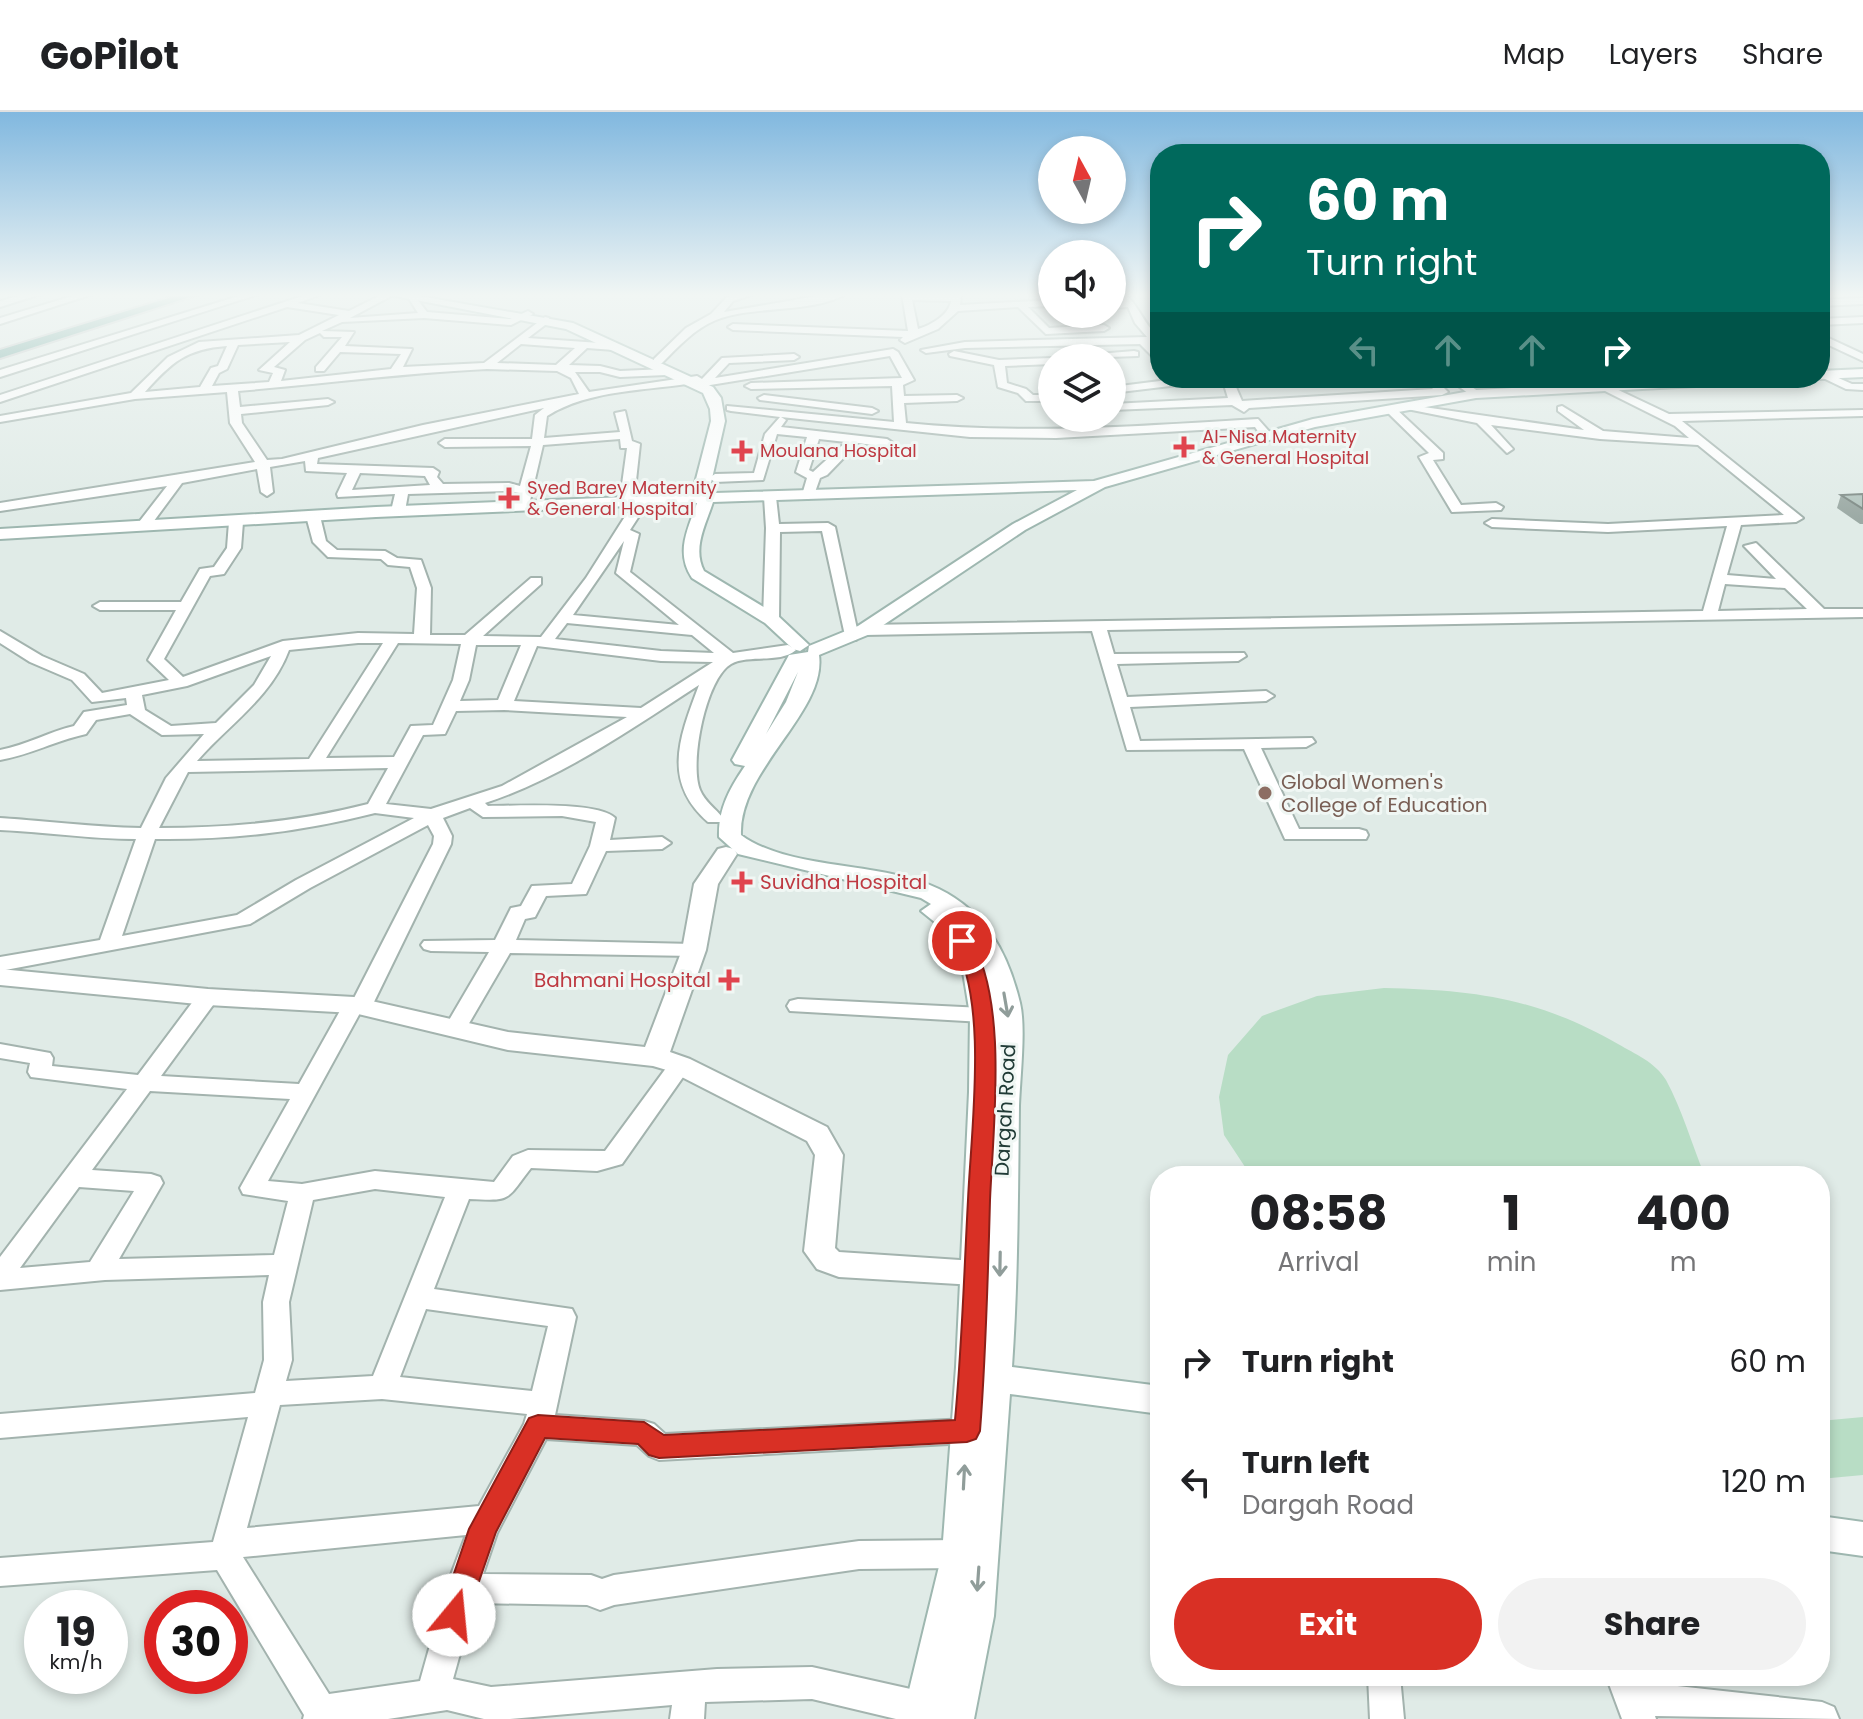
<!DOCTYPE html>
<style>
body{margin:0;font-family:Poppins,sans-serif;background:#f2f2f2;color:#202124;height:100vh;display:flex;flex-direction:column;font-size:30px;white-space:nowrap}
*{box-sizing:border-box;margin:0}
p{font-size:26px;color:#757577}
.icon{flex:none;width:44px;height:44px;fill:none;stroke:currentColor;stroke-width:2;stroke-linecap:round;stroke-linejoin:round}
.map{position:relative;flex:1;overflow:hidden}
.details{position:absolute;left:1150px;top:1054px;width:680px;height:520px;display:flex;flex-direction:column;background:#fff;border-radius:32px;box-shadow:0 4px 12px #0003}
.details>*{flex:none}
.banner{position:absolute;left:1150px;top:32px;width:680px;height:244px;border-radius:32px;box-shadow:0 4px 12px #0003;background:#00695c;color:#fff;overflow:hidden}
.needle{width:52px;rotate:352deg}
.fabs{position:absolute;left:1038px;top:24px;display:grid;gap:16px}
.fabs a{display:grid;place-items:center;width:88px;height:88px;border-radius:50%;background:#fff;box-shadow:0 4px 12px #0003;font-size:40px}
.speed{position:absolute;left:24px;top:1478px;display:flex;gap:16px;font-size:40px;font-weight:700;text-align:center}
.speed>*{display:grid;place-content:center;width:104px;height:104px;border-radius:50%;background:#fff;box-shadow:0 4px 12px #0003;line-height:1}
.speed small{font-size:20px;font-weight:400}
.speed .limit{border:12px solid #d22;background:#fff;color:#111}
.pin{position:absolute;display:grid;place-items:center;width:68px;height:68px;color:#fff;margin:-34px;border:4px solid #fff;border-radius:50%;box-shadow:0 2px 8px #0007}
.me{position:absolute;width:88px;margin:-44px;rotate:17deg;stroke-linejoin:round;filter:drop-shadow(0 0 6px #0008)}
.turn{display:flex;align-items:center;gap:28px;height:168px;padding:0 24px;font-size:36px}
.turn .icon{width:104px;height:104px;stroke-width:2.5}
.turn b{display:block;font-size:56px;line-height:68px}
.lanes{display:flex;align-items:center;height:76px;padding:0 24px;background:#0003;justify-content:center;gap:40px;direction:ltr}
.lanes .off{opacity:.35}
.eta{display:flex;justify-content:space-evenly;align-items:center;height:136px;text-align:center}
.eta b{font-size:48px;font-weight:700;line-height:56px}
.cta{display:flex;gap:16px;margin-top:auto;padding:16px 24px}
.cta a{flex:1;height:92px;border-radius:48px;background:#d93025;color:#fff;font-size:32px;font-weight:700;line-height:92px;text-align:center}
.cta a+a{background:#f2f2f2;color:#202124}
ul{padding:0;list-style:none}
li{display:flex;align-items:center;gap:24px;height:120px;padding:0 24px}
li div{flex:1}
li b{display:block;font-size:30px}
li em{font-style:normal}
header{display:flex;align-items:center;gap:48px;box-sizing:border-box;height:112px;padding:0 40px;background:#fff;border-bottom:2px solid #e0e0e0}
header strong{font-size:38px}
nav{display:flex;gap:44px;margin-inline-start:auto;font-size:28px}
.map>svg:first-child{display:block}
.green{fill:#b8ddc5}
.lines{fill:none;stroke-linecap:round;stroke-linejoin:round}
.minor-casing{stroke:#a3b3ae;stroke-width:4}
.tertiary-casing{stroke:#a3b3ae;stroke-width:4}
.secondary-casing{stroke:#9eb7b0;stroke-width:4}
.primary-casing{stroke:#c1c8c7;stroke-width:4}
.minor{fill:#fff;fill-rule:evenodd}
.tertiary{fill:#fff;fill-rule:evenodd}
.secondary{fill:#fff;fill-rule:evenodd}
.primary{fill:#63a197;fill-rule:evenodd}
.wall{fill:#9caaa5}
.building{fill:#b5c6c0;stroke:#7f8b86;stroke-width:2}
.oneway{stroke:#909d9a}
.route{fill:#d93025;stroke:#8d1f18;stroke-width:2}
.health-dot{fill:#e0444e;stroke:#f0f7f4;stroke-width:3}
.education-dot{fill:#8d6e63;stroke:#f0f7f4;stroke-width:3}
.labels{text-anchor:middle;stroke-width:6;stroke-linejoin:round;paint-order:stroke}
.far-health-label{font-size:18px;fill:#be3a42;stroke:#f0f7f4;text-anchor:start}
.education-label{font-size:20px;fill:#785e54;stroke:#f0f7f4;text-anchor:start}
.health-label{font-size:20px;fill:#be3a42;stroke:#f0f7f4;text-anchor:start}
.street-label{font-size:20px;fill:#203b36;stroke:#f0f7f4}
</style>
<header>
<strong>GoPilot</strong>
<nav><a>Map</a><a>Layers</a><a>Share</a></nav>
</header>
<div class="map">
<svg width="1863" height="1607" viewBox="0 0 1863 1607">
<rect width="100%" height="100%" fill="#e0ebe7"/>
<path class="green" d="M1384 876C1475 878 1538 886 1618 932 1635 942 1655 950 1666 968 1682 997 1692 1033 1705 1064H1251L1224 1023 1219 985 1228 943 1262 904 1317 884Z
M1863 1305V1363L1820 1367V1309Z"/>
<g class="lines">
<defs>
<path id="minor" d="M27 182H41L0 195V189Z
M79 182H93L0 212V206Z
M245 182H259L0 265V258Z
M309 182H322L298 191 349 199 383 182H395L350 206 418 201 408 185 413 182 427 200 510 207 528 199 533 202 511 213 424 206 342 210 322 219 354 220 345 234 412 237 403 255 484 251 545 205 549 206V210L528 226 614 232 619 235 614 238 587 236 569 253 600 254 620 259 666 257 671 260 666 263 620 265 600 260H575L589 280 697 264 702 267 722 246 794 242 799 245 794 248 729 251 715 266 893 237 898 240 914 268 903 273 904 284 957 283 963 286 957 289 904 291 906 311C1023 323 1140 314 1258 307L1273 324 1263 327 1255 315 1056 326 970 325 781 305 786 308 781 315 887 327 893 331 887 335 858 331 827 363 820 366 814 383 808 387 802 383 807 366 796 360 807 325 777 322 763 368 715 370 709 366 715 362 754 361 765 322 780 305 731 299 727 298V294L894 310 892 274 751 277 745 274 751 271 902 266 890 244 704 274 699 270C649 279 589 277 547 304L544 326 620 320 615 301 625 299 632 329 640 332 634 387 627 391 620 387 627 336H621L620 327 543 333 529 393 522 397 515 393 519 381 509 379 408 382 405 399 398 403 391 399 395 382 338 385 337 382 347 361 306 359 305 349 270 355 273 380 267 384 261 380 257 357 182 371 148 417 143 418 136 414 167 374 0 399V391L255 350 230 311 227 280 135 287 0 310V304L131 281 168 245 199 230 299 223 339 203 287 195 0 290V283ZM320 221 324 225H342L316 255V259H324L340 240 401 242 391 257 281 269 285 258 274 255 305 228ZM290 230 259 258 273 261 269 270 212 274 219 261 227 257 238 233ZM521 232 575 236 556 253 497 251ZM227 234 218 254 211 256 200 275 145 280C172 250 186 237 227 234ZM487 257 557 259 571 266 579 282 423 313 282 347 267 348 242 311 241 302 328 293 334 290 328 287 240 295 238 279C321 272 404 261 487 257ZM544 296 535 303 532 327H445L439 331 445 335 531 334 520 374 509 371 443 372 437 365 439 360 433 356 317 352 318 346ZM819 327 846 330 813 360 809 358ZM360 361 425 364 430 373 352 378Z
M739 182H754L733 189 724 200 829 182H846C811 202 752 193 716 208 694 217 678 235 662 251H654V247L686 216 711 202 727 185Z
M902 182H961L960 193 1052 188V194L1028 195 1049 216 1104 213 1109 216 1104 219 1046 222 1018 195 958 199 938 217 905 231 900 228 903 225 733 218 728 215 733 212 908 219ZM912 188 951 189C949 203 931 213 918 217Z
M1116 182H1125C1140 195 1144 214 1160 225V231H1151L1160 242V252L1140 232 965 236 926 241 921 238 965 230 1147 225 1135 211 1128 195 1112 196V190H1123Z
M1863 186V192L1820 194V188Z
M1863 205V211L1820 213V207Z
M1820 222 1863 242V249L1820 229Z
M954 239 999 248 1052 246H1053L1052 252 1005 254 1007 271 1026 277 1033 283H1052V289H1026L1018 281 998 275 994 253 950 244 949 242Z
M1134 239 1138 240V244L1081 246 1086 243Z
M1825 260 1852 272H1863V278L1846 277 1821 265 1820 262Z
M1184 266H1217L1212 269 1112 281V275Z
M1222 266H1232L1242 289 1433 277 1423 266H1434L1448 280 1442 283 1249 296 1244 300 1232 293 1112 298V292L1228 286Z
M1268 266H1305L1272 271 1268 270Z
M1447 266H1459L1482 282 1472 284Z
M1579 266H1593L1669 302 1863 298V304L1682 309 1803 406 1796 410 1741 413 1727 463 1776 467 1744 434 1756 431 1824 497H1863V505L1107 518 1114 542 1244 541 1246 544 1238 549 1117 552 1127 585 1266 579 1274 584 1266 589 1130 595 1140 629 1312 626 1315 630 1306 635 1261 636 1299 717H1359L1366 719 1368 723 1366 727H1285L1244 637 1127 638 1092 519 864 523 857 520 856 528H846L822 419 780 420 779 507 771 512 763 507 766 416 764 385 770 381 776 385 779 412 828 411 835 415 857 517 864 513 1703 499 1727 414 1608 420 1492 415 1485 411 1492 407 1608 412 1784 403 1698 333 1600 327 1491 313 1513 337 1507 341 1477 311 1397 295 1403 292 1584 318 1558 299V295L1562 294 1603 319 1689 326 1675 314ZM1725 472 1785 476 1807 497 1718 499Z
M764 283 872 296 878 299 872 302 760 288 758 286Z
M1386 295H1394L1443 341V347L1433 348 1461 393 1496 391 1503 395 1501 398 1452 400 1419 345 1429 341 1386 299Z
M643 383 650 387 630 418 639 422 630 460 733 541 788 533 796 538C780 552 749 542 731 552 706 566 689 651 700 678 705 690 715 696 723 706L720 710H708C661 669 680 624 699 573 631 617 562 666 485 691L488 694C514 694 598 689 615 706L610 728 662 725 671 731 662 737 606 739 586 782 546 784 535 805 525 807 516 828 694 832 704 838 694 844 510 841 464 920H448L445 915 489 840 431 839 424 837 421 833 424 829 495 828 511 796 521 794 532 774 572 772 590 734 596 710 562 704 483 705 470 696 443 706 452 724 451 732 372 894 369 899 360 901 268 1069 302 1072 375 1059 494 1070 513 1044 528 1038 605 1039 672 948H688L691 953 688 958 622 1052 597 1059 531 1056C505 1089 513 1089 469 1087L434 1177 572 1197 576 1205 555 1303 644 1309 654 1312 665 1322 967 1307 977 1310 981 1319 977 1328 967 1331 659 1348 649 1344 637 1333 546 1327 497 1421 483 1462 591 1463 602 1467 614 1463 859 1429 960 1428 971 1432 975 1442 971 1452 960 1456 859 1457 614 1493 600 1498 587 1493 474 1491 453 1567 491 1575 717 1557 812 1555 924 1580 936 1585 941 1597 937 1607H896L812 1587 705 1590 704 1607H670L672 1593 510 1607H484L447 1598 388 1607H303L304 1603 217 1458 0 1474V1446L213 1430 248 1305 0 1326V1302L255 1281 264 1248 263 1190 269 1163 105 1168 0 1178V1145L127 977 31 965 28 960 30 951 0 946V932L50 941 53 946 52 954 138 963 200 880 208 878 219 885 161 964 299 972 346 888 354 886 433 732 434 724 428 713 310 776 250 812 0 859V845L100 828 136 727C90 727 46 720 0 718V706C47 709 93 715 141 716L166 666 204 622 162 623 130 602 96 608 86 622C54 629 33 642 0 648V638C27 633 48 620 74 614L84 600 127 593 126 586 92 590 72 568 30 550 0 531V519L42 544 84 562 102 581 169 568 148 548 176 498H100L93 494 100 490H181L200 457 214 455 227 436 229 410 236 406 243 410 241 436 224 462 210 464 164 547 183 565 283 529 358 521 414 522 417 476 410 455 388 453 381 447 328 445 313 430 306 404 313 400 320 404 326 429 337 438 385 439 397 446 421 448 431 476 430 523H465L531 466H541V472L483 524 541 525 586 466 638 384ZM624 429 616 461 679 513 573 503ZM567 511 692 523 714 541 661 539 555 527ZM358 531H383L309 647 197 649C229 612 271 586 289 538ZM398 531 461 532 453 568 433 613 411 614 394 645 326 646ZM476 533H521L498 588 460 589 469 568ZM537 534 661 549 713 550 641 596 514 589ZM271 544 254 573 216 611 171 614 145 598 142 583 187 574ZM504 598 627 605 502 674 431 697 386 692 423 623 445 622 456 599ZM388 656 368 692C298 710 231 716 159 716L188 660ZM375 701 414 706 296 768 237 803 122 824 155 727C232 728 300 720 375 701ZM150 979 290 987 240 1076 243 1082 288 1089 274 1143 119 1147 163 1071 160 1065 151 1062 92 1058ZM79 1075 134 1079 90 1150 20 1156ZM375 1077 445 1085 373 1264 286 1269 292 1248 289 1190 313 1088ZM426 1197 548 1214 532 1279 400 1265ZM382 1287 527 1302 524 1312 479 1394 247 1416 280 1293ZM466 1423 446 1476 420 1569 329 1582 243 1445Z
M798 887 983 896 991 898 994 903 991 908 983 910 790 899 787 894 790 889Z
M1368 1564H1400L1404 1607H1370Z
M1606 1564H1638L1641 1570 1822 1590 1834 1595 1839 1607 1655 1604 1656 1607H1622Z"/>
<path id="tertiary" d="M726 735 734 737 737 742 718 772 706 838 670 940 690 947 827 1015 843 1043 835 1136 839 1140 975 1149 986 1152 991 1161 986 1170 975 1173 839 1165 817 1157 804 1139 815 1043 807 1029 670 959 653 954 508 938 354 901 208 893 0 873V857L208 877 354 885 508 920 645 935 682 838 694 772 718 737Z"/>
<path id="secondary" d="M385 182H408L573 211 713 275 721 286 725 309 711 371 715 381 1094 369 1313 307 1476 278 1696 266H1776L1769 270 1476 286 1315 315 1105 375 1025 418 870 522 819 543C827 600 738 658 741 723 790 759 882 749 939 777 986 800 1008 841 1020 891 1026 916 1020 966 1019 994 1018 1081 1018 1168 1012 1255L1160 1274V1302L1010 1282 994 1504 974 1607H902L942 1442 956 1255 969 980 970 903 961 848 942 816 921 799 931 792 921 786 738 742 719 725C718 697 730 676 745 654L735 652 732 648 789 543 808 540 809 534 858 514 1013 412 1077 378 713 390C706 412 692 436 704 459L777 503 809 533 800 539 793 537 765 511 692 466C675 440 688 417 697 391L376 405 0 427V417L376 395 700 382 695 371 711 309 710 297 703 281 566 217ZM798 560 786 590 766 622Z
M1863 257V265L1820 267 1816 266H1820V259Z
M1820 1404 1863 1410V1444L1820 1438Z"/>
<path id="primary" d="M182 182H199L0 246V238Z"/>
</defs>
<use href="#minor" class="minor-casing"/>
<use href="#tertiary" class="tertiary-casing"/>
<use href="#secondary" class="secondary-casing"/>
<use href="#primary" class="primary-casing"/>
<use href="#minor" class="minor"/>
<use href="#tertiary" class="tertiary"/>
<use href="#secondary" class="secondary"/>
<use href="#primary" class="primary"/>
</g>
<path class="wall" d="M1863 382V412H1860L1837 396 1841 383Z"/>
<path class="building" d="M1863 382V397L1841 383Z"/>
<defs><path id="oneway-shaft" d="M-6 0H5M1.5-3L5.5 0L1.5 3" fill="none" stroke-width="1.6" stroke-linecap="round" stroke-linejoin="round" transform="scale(2)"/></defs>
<g class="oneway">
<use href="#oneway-shaft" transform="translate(1006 893) rotate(80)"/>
<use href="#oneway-shaft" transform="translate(1000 1152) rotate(91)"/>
<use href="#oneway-shaft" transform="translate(964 1365) rotate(-87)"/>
<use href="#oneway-shaft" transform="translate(978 1467) rotate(94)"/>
</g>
<linearGradient id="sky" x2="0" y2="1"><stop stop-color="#81b8df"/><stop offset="0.45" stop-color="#f1f6f4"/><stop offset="1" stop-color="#f1f6f4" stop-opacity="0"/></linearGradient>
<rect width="1863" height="407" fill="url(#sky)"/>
<path class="route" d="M962 823 969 825C1009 886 993 1015 990 1088 988 1165 986 1242 980 1319L976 1327 967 1330 659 1346 649 1343 638 1332 545 1326 496 1420 464 1513 454 1517 444 1513 440 1503 469 1417 529 1306 538 1303 644 1310 664 1323 955 1308C962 1235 964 1162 968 1088 971 1018 989 889 953 829Z"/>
<g class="health-dot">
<path d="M1180 323h8v8h8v8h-8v8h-8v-8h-8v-8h8z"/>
<path d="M738 327h8v8h8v8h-8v8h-8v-8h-8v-8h8z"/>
<path d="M505 374h8v8h8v8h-8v8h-8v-8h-8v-8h8z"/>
<path d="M738 758h8v8h8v8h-8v8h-8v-8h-8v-8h8z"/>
<path d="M725 856h8v8h8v8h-8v8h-8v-8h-8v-8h8z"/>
</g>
<circle class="education-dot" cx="1265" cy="681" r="8"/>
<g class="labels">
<g class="far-health-label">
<text x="1202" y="331">Al-Nisa Maternity<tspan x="1202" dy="21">&amp; General Hospital</tspan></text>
<text x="760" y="345">Moulana Hospital</text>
<text x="527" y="382">Syed Barey Maternity<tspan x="527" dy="21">&amp; General Hospital</tspan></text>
</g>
<g class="education-label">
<text x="1281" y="677">Global Women's<tspan x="1281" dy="23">College of Education</tspan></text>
</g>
<g class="health-label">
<text x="760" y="777">Suvidha Hospital</text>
<text x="711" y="875" text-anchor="end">Bahmani Hospital</text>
</g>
<g class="street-label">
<text transform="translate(1005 998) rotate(-87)" y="7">Dargah Road</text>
</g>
</g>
</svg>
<div class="fabs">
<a><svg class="needle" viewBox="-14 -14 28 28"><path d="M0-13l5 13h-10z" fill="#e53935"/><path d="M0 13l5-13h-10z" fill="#757577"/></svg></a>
<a><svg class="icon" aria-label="sound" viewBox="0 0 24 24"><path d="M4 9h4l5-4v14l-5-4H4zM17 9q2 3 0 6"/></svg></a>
<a><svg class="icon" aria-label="layers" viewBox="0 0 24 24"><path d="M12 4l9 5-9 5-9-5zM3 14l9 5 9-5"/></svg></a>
</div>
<div class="speed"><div>19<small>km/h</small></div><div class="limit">30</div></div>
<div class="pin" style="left:962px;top:829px;background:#d93025"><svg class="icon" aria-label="arrive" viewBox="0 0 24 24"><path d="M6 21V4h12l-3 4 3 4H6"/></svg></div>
<svg class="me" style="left:454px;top:1503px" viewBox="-20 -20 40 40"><circle r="19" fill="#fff"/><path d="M0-13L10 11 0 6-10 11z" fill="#d93025"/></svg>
<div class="banner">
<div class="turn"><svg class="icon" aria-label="right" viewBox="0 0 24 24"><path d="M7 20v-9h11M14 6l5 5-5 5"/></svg><div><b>60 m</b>Turn right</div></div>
<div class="lanes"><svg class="icon off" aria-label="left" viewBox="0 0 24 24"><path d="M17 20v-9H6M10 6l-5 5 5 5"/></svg><svg class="icon off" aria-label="ahead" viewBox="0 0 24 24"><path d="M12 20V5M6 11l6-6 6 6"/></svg><svg class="icon off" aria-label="ahead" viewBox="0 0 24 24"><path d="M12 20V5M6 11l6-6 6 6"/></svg><svg class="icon" aria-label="right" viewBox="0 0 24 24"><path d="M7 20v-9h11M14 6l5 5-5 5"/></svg></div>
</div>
<section class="details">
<div class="eta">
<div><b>08:58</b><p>Arrival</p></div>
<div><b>1</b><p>min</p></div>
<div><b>400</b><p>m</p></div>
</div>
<ul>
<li><svg class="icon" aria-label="right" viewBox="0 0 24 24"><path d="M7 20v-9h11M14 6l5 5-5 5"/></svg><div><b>Turn right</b></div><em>60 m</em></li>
<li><svg class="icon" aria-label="left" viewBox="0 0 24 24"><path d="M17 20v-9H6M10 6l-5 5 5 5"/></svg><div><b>Turn left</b><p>Dargah Road</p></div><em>120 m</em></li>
</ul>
<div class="cta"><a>Exit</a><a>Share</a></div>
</section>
</div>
